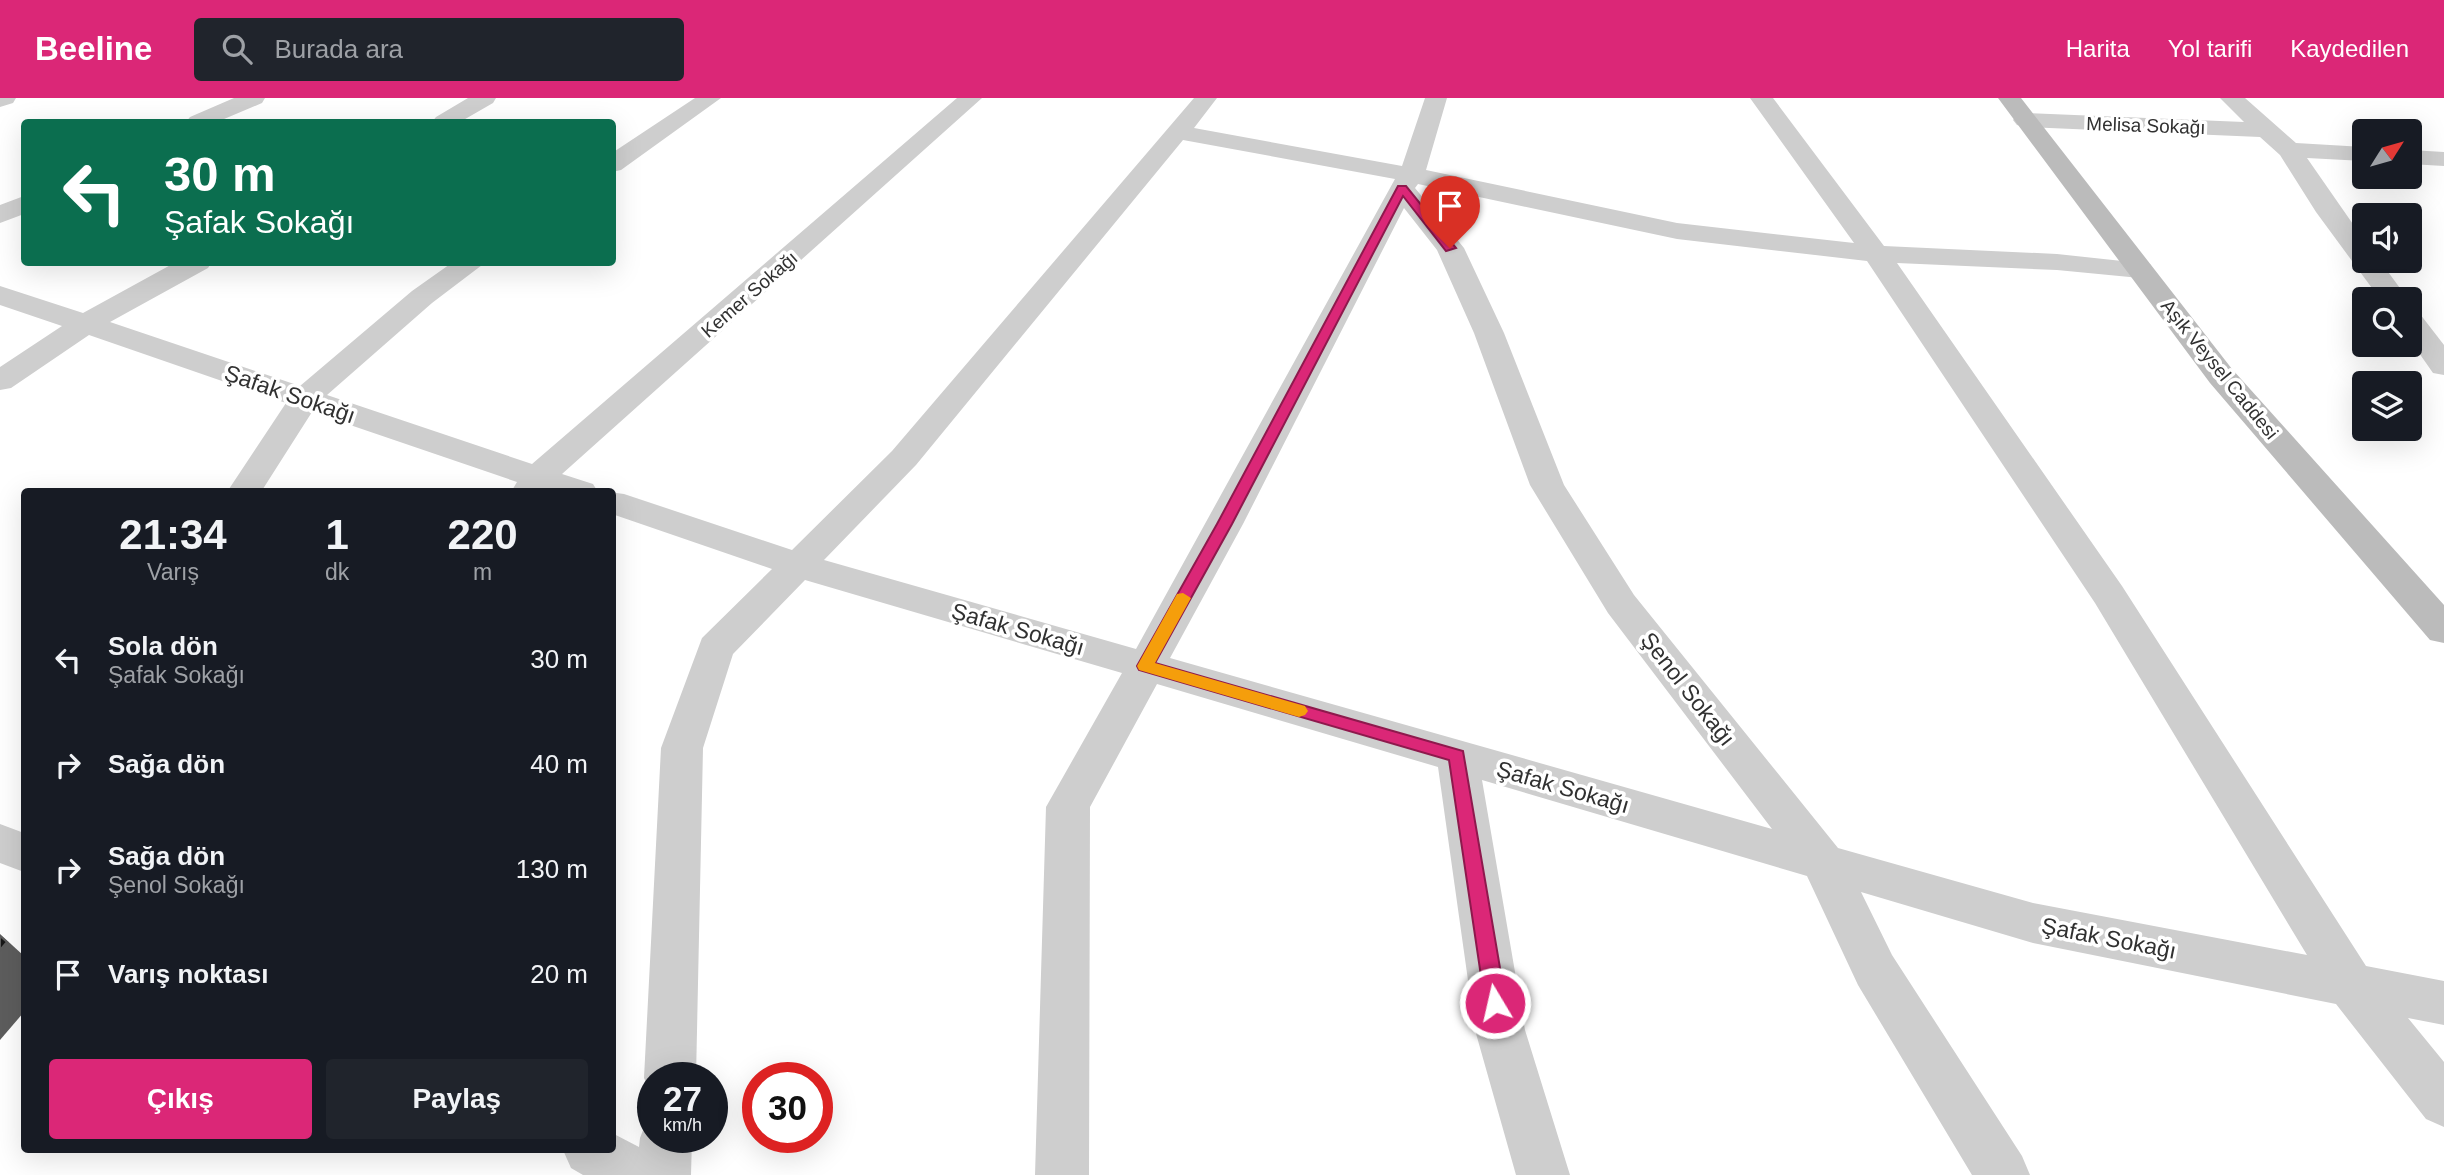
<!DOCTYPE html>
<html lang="tr">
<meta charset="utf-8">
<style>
body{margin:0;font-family:Helvetica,sans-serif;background:#20242c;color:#f1f3f6;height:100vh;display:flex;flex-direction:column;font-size:26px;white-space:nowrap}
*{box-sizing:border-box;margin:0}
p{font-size:23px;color:#9ea1a6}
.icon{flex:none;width:38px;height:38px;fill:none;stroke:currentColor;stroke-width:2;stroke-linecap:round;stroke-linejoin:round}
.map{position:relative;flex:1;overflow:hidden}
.panel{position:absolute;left:21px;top:390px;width:595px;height:665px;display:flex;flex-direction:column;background:#171b24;border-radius:7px;box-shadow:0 7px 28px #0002}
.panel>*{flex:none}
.guide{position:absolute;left:21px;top:21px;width:595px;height:147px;border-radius:7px;box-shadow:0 7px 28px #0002;background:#0b6e4f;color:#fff;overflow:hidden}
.needle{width:46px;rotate:53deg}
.controls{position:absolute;left:2352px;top:21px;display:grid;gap:14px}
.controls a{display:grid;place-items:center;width:70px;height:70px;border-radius:7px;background:#171b24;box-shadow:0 7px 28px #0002;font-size:35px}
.speed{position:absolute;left:637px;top:964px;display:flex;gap:14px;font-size:35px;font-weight:700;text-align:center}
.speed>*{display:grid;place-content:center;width:91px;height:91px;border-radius:50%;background:#171b24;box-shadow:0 7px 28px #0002;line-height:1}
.speed small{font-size:18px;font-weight:400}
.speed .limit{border:10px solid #d22;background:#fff;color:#111}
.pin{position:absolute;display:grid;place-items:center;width:60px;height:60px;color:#fff;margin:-72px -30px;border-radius:50% 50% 50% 0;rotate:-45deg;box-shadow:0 0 7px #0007}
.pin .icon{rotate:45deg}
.me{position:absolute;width:77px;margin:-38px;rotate:351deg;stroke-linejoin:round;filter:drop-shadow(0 0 5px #0008)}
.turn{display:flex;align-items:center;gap:24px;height:147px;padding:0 28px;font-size:32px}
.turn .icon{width:91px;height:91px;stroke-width:2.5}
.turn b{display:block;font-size:49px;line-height:60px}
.eta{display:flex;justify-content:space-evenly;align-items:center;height:119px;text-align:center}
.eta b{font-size:42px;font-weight:700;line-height:49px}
.primary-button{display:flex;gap:14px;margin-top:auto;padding:14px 28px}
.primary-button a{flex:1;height:80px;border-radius:7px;background:#db2777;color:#fff;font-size:28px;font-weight:700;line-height:80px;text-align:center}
.primary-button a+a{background:#20242c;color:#f1f3f6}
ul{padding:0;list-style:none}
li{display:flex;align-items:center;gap:21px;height:105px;padding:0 28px}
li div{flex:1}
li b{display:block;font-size:26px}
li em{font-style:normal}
header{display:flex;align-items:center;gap:42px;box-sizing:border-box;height:98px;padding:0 35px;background:#db2777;color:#fff}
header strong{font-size:33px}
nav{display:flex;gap:38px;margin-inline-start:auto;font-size:24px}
.search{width:490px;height:63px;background:#20242c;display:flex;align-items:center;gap:18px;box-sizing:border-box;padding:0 24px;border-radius:7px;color:#9ea1a6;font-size:26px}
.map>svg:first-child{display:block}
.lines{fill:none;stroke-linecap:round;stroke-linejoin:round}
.street{fill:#cecece;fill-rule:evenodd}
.secondary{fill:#bbb;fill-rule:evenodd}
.shaded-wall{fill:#5d5d5d}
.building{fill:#181818;stroke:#5d5d5d;stroke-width:2}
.route{fill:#db2777;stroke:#8e194d;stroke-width:2}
.slow{fill:#f59e0b}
.labels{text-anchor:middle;stroke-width:7;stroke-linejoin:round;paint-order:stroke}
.far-street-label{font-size:19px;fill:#313131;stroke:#fff}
.street-label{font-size:23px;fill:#313131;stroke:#fff}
</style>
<header>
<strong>Beeline</strong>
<div class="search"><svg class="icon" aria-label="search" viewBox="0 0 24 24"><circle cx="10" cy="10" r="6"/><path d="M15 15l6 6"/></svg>Burada ara</div>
<nav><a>Harita</a><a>Yol tarifi</a><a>Kaydedilen</a></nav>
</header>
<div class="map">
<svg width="2444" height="1077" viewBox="0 0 2444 1077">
<rect width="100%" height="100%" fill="#fff"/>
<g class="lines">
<path class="street" d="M0 0H16L13 5 0 9Z
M234 0H265L262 5 217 24H186L190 19Z
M468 0H496L493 5 460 24H432L436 19Z
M695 0H721L621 72 612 74V55Z
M957 0H982L562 376 593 386 598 394H511L517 384 312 314 261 394H227L286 305 89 237 11 290 0 292V269L62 228 0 207V188L83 215 176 164H212L208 170 110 224 300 288 412 193 453 164H486L432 205 327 297 532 366Z
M1194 0H1217L1194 30 1402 68 1425 0H1447L1426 72 1677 125 1854 145 1750 0H1773L1884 148 2057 156 2150 166 2154 172 2150 178 2140 180 2057 172 1897 165 2122 488 2366 868 2444 883V927L2408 920 2444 964V1029L2426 1021 2336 906 2033 845 1861 794 1892 857 2022 1058 2030 1077H1972L1858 887 1807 778 1482 682 1525 932 1570 1077H1516L1475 932 1438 669 1157 586 1090 709 1089 1077H1035L1046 709 1122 575 805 482 733 556 703 650 696 980H653L652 997 644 980 661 650 702 540 772 471 612 416V394H609L624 396 792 452 892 353ZM1183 42 1395 81 1136 551 824 462 916 367ZM1418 86 1677 141 1867 163 2095 505 2307 857 2033 805 1838 750 1634 497 1564 387 1504 235 1464 150 1415 90ZM1404 110 1437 152 1474 235 1530 387 1608 515 1772 731 1170 560 1243 426Z
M2220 0H2245L2296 45 2364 49V63L2307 60 2364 142V163H2380L2408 201H2380L2316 114 2280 57 2260 39 2025 29 2017 27 2013 22 2017 17 2025 15 2244 24Z
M2410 52 2444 54V68L2410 66Z
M24 98V116L0 125V107Z
M2410 213 2420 216 2444 247V277L2433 275 2410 242Z
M0 726 24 735V774L0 765Z
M653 1020V1040H692L691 1077H583L571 1070 563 1052H612V1035L639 1049 640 1040 647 1022Z"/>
<path class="secondary" d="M1998 0H2021L2232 271 2444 507V545L2430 542 2210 285Z"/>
</g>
<path class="shaded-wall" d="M0 836 24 858V914L0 942Z"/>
<path class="building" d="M0 838 7 844 0 852Z"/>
<path class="route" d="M1398 88H1406L1456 150 1446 153 1403 98 1232 426 1155 565 1463 653 1506 905 1503 911 1495 914 1488 911 1485 905 1449 662 1139 572 1137 568 1217 426Z"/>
<path class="slow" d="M1183 495 1191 500 1155 565 1305 608 1308 613 1305 617 1299 619 1139 572 1137 568 1177 496Z"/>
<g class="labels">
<g class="far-street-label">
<text transform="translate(2146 27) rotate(2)" y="7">Melisa Sokağı</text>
<text transform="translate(749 196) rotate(-41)" y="7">Kemer Sokağı</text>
<text transform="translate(2220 271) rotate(51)" y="7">Aşık Veysel Caddesi</text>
</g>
<g class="street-label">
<text transform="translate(290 296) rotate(19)" y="8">Şafak Sokağı</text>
<text transform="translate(1018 531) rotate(16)" y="8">Şafak Sokağı</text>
<text transform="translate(1688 591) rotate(52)" y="8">Şenol Sokağı</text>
<text transform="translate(1563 689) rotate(16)" y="8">Şafak Sokağı</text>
<text transform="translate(2109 840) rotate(11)" y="8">Şafak Sokağı</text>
</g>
</g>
</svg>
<div class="controls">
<a><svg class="needle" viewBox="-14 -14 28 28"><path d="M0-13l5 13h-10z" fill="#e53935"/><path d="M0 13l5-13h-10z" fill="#9ea1a6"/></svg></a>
<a><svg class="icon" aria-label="sound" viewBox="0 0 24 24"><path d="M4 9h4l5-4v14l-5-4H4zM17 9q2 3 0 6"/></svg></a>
<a><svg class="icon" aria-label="search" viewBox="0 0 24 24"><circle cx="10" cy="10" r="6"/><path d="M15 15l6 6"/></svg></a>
<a><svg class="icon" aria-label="layers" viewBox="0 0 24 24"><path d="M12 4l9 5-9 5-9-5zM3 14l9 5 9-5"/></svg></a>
</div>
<div class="speed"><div>27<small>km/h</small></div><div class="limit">30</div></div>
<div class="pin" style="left:1450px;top:150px;background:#d93025"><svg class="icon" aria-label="arrive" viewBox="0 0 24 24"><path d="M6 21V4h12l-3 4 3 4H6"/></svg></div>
<svg class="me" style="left:1495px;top:905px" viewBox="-20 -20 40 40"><circle r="17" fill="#db2777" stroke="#fff" stroke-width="3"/><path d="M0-11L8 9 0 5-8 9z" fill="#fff"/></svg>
<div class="guide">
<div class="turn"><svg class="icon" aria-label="left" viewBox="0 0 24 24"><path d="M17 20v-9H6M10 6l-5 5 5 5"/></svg><div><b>30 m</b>Şafak Sokağı</div></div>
</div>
<section class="panel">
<div class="eta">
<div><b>21:34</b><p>Varış</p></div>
<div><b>1</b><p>dk</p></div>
<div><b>220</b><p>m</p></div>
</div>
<ul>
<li><svg class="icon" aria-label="left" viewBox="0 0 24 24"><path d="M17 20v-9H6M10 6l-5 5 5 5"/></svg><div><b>Sola dön</b><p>Şafak Sokağı</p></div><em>30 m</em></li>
<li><svg class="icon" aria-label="right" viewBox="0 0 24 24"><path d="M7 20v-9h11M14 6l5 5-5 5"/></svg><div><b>Sağa dön</b></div><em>40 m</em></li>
<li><svg class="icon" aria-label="right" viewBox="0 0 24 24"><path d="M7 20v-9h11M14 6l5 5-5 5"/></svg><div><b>Sağa dön</b><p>Şenol Sokağı</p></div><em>130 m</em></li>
<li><svg class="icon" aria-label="arrive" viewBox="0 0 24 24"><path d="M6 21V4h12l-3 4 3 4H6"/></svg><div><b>Varış noktası</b></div><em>20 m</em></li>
</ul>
<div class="primary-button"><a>Çıkış</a><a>Paylaş</a></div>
</section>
</div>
